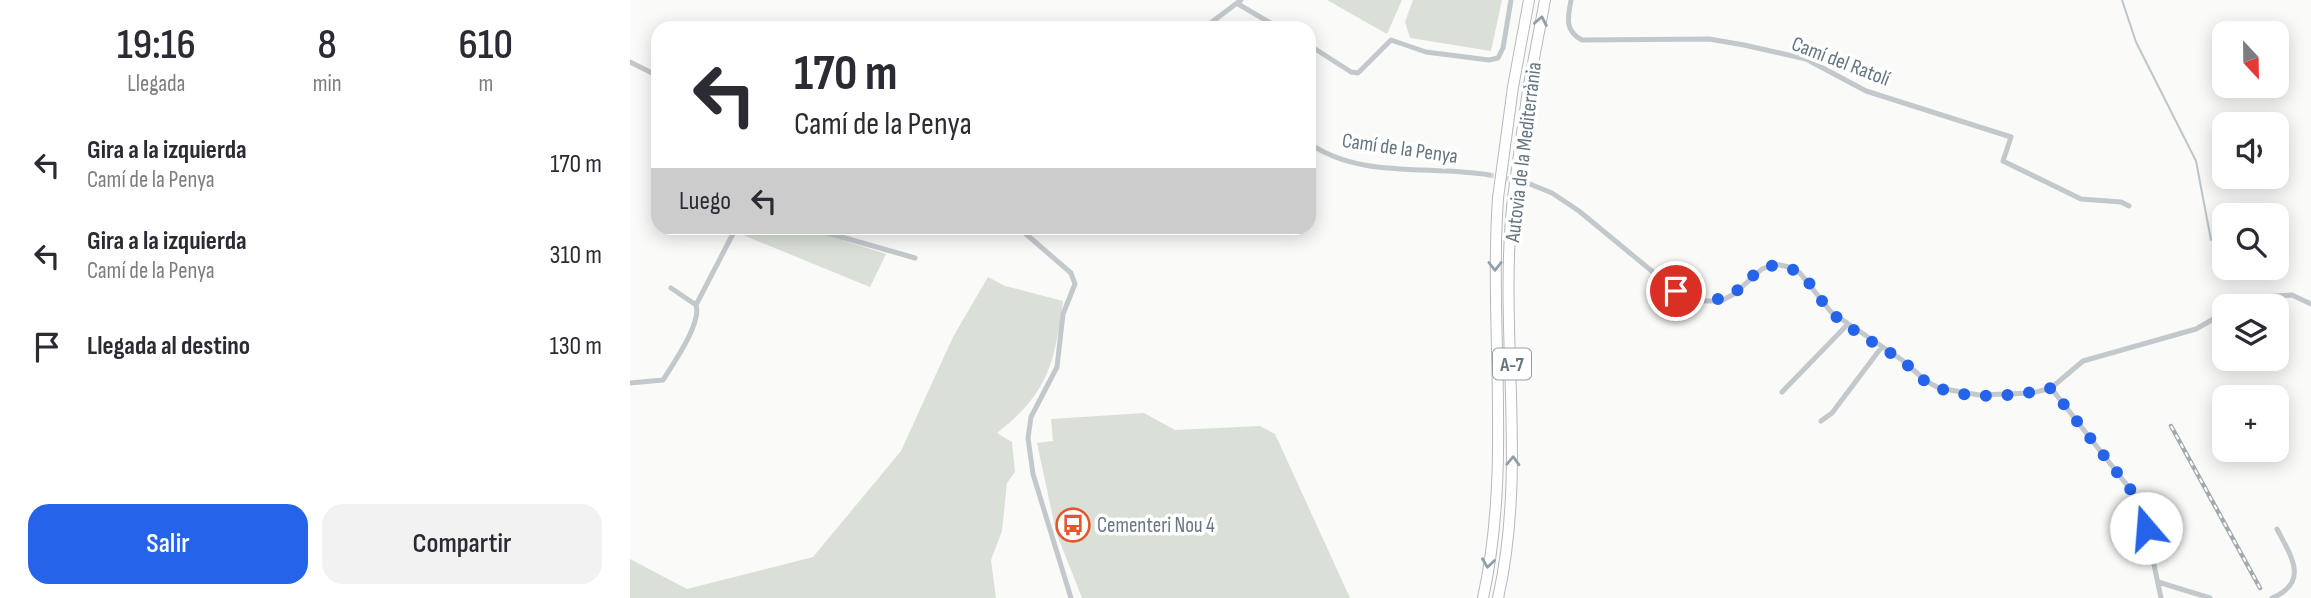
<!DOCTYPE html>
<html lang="es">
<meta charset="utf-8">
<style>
body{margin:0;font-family:"Sofia Sans Condensed",sans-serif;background:#f2f2f3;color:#2b2b33;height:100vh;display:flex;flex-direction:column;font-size:26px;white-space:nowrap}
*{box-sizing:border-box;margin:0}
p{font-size:23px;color:#7c7c81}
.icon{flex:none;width:38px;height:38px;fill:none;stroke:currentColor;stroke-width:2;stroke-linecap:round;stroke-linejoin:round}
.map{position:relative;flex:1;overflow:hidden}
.drawer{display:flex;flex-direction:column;background:#fff;width:630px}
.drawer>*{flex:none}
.hud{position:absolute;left:21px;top:21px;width:665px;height:214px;border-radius:21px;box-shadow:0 4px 18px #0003;background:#fff;color:#2b2b33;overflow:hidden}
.needle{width:46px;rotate:158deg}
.fabs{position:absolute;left:1582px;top:21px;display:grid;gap:14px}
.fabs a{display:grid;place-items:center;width:77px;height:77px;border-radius:14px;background:#fff;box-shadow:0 4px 18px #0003;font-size:35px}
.pin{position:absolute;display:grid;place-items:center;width:60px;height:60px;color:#fff;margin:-30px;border:4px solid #fff;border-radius:50%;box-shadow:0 2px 7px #0007}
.me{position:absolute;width:77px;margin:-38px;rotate:342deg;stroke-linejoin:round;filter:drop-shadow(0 0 5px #0008)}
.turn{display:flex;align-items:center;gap:24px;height:147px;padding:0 28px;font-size:32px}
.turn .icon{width:91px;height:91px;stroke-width:2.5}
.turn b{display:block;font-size:49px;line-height:60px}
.then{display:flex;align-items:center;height:66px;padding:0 28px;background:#0003;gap:14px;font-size:26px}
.eta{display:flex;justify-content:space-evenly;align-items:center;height:119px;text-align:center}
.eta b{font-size:42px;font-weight:600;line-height:49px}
.action{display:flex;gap:14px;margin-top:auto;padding:14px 28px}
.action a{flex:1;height:80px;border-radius:21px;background:#2563eb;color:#fff;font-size:28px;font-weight:600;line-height:80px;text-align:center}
.action a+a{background:#f2f2f3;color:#2b2b33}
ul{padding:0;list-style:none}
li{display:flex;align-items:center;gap:21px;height:91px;padding:0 28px}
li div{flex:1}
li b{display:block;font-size:26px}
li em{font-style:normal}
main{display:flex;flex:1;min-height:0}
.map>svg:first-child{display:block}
.green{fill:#dadfd7}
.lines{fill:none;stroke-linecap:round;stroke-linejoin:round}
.stream{stroke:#bbc7cb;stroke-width:2}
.street-tunnel{stroke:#d5d9db;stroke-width:5;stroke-dasharray:5 2.5;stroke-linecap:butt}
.highway-casing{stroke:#b4b9bd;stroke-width:12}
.street{stroke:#c3c8cc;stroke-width:5}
.highway{stroke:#fff;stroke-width:10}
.rail-casing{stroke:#a2aab0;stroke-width:4.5}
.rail{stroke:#fff;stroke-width:2;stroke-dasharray:5;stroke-linecap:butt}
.highway-bridge-casing{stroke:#b4b9bd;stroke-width:12;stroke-linecap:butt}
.highway-bridge{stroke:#fff;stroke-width:10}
.oneway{stroke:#939fa8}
.route{stroke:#2563eb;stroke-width:12;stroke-dasharray:0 21.6}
.labels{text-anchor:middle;stroke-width:7;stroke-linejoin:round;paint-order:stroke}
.shield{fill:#fff;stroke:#939fa8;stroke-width:2}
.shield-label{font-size:19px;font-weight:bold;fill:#657683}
.street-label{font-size:21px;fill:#657683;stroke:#fff}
.poi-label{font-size:21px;fill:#657683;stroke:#fff;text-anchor:start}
</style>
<main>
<section class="drawer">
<div class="eta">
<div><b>19:16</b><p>Llegada</p></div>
<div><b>8</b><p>min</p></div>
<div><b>610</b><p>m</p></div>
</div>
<ul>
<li><svg class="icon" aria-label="left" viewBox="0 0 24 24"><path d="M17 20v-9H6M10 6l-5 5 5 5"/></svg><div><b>Gira a la izquierda</b><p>Camí de la Penya</p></div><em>170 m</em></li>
<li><svg class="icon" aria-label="left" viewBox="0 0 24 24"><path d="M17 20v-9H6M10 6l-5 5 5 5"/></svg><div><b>Gira a la izquierda</b><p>Camí de la Penya</p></div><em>310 m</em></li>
<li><svg class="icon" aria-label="arrive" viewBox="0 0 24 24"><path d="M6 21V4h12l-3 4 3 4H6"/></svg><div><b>Llegada al destino</b></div><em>130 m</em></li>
</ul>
<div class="action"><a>Salir</a><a>Compartir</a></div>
</section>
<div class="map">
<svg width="1681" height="598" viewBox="0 0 1681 598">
<rect width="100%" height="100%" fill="#fafaf8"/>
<path class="green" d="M697 0H772L757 34Z
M783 0H872L861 51 780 38 775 22Z
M111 228H175L256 254 240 287 108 233Z
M358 277 375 286 433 301C424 364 419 392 367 433L382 442 385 472 377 483 372 531 361 560 366 598H0V559L57 589 183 557 271 451 323 337Z
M514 413 545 430 630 426 645 434 720 598H452L426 532 407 443 423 441 421 419Z"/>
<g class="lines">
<path class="stream" d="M1492 0 1506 42 1566 161 1581 240"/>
<path class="street-tunnel" d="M859 175 895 182"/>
<defs>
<path id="highway" d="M883 87 899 0
M898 90 915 0
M853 598C882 466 859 331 868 198
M868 598C898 466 868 331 883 198"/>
</defs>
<use href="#highway" class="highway-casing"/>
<path class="street" d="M941 0C938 18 934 30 952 40L1079 39 1114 45 1176 59 1236 91 1381 137 1373 161 1451 199 1491 202 1499 206
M608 4 649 28
M574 28 611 0
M679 45 721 72 728 73 761 40 796 52 859 60 868 58 873 48 881 0
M0 62 28 76
M679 143C729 179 801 165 859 175
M895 182 922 193 949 211 1046 291 1069 301H1091L1104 294 1132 269 1145 264 1159 267 1170 273 1201 312 1272 360 1296 381 1309 388 1349 395 1402 393 1421 388 1453 361 1566 329 1594 313
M180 228 285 258
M389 228 441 273 445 284 433 314 427 367 401 417 398 438 403 474 441 598
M41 288 66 305 106 228
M1605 306 1619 298 1662 295 1681 304
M0 383 33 380C43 364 72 323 66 305
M1421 388 1511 503 1531 598
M1152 392 1218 324
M1191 421 1202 413 1251 348
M1528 582 1580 598
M1642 598C1680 582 1661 556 1647 529"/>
<use href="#highway" class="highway"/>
<defs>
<path id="rail" d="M1541 426 1630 588"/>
</defs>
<use href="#rail" class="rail-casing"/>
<use href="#rail" class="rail"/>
<defs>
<path id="highway-bridge" d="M868 198 883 87
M883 198 898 90"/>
</defs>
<use href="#highway-bridge" class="highway-bridge-casing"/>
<use href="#highway-bridge" class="highway-bridge"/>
</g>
<defs><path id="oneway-chevron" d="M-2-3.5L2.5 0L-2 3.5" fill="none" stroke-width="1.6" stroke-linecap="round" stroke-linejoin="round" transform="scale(1.75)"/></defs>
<g class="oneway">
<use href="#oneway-chevron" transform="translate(911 21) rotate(-79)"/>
<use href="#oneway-chevron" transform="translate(865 266) rotate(90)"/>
<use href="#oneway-chevron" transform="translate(883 461) rotate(-88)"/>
<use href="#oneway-chevron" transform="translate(858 563) rotate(98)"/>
</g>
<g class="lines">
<path class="route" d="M1046 291C1120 323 1111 255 1155 267 1178 272 1185 295 1200 311 1220 331 1248 344 1271 360 1280 366 1286 375 1295 381 1326 402 1387 397 1421 388L1511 503 1516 528"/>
</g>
<defs>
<symbol id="bus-ring" viewBox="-11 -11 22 22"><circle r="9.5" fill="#fff" stroke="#e4572e" stroke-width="1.5"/><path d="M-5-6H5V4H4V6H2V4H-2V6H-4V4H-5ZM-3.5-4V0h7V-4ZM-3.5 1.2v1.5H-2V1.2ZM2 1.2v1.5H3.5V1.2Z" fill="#e4572e"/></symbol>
</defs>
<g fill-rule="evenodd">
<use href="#bus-ring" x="424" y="506" width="38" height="38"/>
</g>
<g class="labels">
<rect class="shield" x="863" y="348.5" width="38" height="31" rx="5"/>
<g class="shield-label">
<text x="882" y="371">A-7</text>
</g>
<g class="street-label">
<text transform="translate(1211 61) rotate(21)" y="7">Camí del Ratolí</text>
<text transform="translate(770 148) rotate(8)" y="7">Camí de la Penya</text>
<text transform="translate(893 152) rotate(-83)" y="7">Autovia de la Mediterrània</text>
</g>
<g class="poi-label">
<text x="467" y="532">Cementeri Nou 4</text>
</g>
</g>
</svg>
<div class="fabs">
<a><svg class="needle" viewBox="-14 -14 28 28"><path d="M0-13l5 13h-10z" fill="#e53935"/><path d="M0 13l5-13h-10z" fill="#7c7c81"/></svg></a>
<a><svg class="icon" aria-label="sound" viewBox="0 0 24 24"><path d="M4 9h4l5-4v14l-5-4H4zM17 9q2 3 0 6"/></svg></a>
<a><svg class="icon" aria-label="search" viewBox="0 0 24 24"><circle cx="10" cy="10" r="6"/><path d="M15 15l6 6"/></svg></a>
<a><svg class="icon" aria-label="layers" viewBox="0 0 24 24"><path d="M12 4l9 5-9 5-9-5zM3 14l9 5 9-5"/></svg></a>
<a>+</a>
</div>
<div class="pin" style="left:1046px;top:291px;background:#d93025"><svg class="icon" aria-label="arrive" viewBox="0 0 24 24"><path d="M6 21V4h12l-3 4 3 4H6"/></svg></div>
<svg class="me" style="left:1516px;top:528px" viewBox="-20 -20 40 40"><circle r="19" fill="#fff"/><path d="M0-13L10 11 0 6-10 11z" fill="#2563eb"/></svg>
<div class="hud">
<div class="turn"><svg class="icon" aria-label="left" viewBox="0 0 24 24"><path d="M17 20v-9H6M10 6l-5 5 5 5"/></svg><div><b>170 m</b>Camí de la Penya</div></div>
<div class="then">Luego<svg class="icon" aria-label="left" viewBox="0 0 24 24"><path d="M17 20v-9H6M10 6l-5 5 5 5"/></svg></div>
</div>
</div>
</main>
